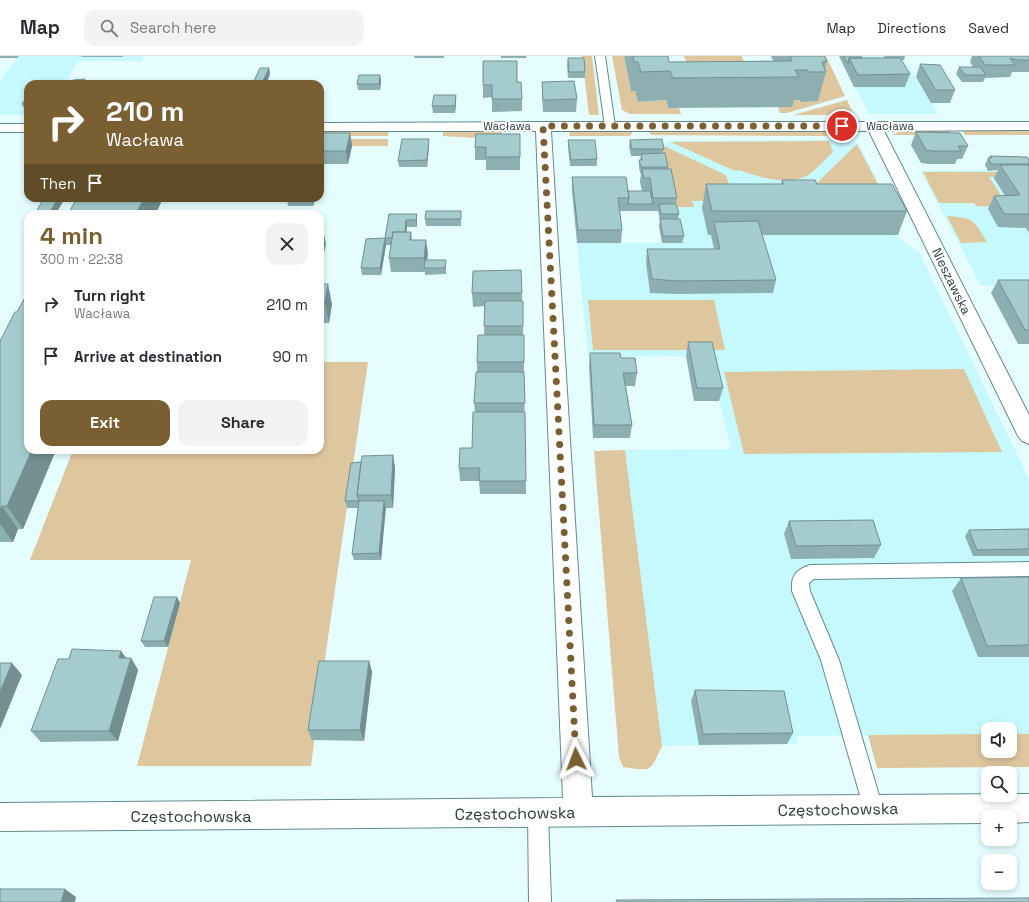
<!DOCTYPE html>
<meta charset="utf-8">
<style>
body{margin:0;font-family:"Space Grotesk",sans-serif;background:#f2f2f3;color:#2b2b33;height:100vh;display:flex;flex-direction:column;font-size:15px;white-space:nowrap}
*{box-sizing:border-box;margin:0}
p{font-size:13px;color:#7c7c81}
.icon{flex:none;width:22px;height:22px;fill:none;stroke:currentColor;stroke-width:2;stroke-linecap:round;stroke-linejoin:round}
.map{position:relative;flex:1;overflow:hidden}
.panel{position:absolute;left:24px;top:154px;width:300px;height:244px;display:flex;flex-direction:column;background:#fff;border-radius:12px;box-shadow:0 2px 6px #0003}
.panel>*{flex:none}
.top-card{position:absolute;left:24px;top:24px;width:300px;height:122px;border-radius:12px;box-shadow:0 2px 6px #0003;background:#795f31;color:#fff;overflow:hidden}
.fabs{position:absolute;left:981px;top:666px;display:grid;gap:8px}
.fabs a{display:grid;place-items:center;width:36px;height:36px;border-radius:8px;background:#fff;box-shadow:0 2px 6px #0003;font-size:20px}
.pin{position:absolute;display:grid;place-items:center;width:34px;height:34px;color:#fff;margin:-17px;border:2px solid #fff;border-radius:50%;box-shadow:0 1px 4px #0007}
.me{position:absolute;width:44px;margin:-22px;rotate:357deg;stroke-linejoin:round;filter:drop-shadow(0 0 3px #0008)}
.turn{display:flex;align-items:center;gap:14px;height:84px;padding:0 16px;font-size:18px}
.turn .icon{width:52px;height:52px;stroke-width:2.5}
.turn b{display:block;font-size:28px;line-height:34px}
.then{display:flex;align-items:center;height:38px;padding:0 16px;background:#0003;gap:8px;font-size:15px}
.round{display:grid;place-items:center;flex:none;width:42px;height:42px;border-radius:12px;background:#f2f2f3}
.overview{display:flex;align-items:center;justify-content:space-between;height:68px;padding:0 16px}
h1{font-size:24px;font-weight:700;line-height:30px;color:#795f31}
.action{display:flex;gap:8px;margin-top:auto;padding:8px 16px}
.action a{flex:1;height:46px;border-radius:12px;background:#795f31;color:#fff;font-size:16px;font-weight:700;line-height:46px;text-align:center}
.action a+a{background:#f2f2f3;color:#2b2b33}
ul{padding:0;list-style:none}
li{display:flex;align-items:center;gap:12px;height:52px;padding:0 16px}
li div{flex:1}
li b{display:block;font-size:15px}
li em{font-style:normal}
header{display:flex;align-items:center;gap:24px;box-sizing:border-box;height:56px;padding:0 20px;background:#fff;border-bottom:1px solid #e1e1e2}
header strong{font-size:19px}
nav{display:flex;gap:22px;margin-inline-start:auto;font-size:14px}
.search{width:280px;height:36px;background:#f2f2f3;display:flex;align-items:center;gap:10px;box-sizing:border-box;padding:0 14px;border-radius:12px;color:#7c7c81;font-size:15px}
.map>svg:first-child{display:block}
.built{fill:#c6f9fd}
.green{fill:#dec69e}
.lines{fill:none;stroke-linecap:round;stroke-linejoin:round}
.service-casing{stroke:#648a8d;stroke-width:2}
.minor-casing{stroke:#648a8d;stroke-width:2}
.service{fill:#fff;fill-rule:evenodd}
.minor{fill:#fff;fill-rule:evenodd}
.wall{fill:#8dafb2}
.shaded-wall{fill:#738f91}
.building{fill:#a4cccf;stroke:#738f91}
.route{stroke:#795f31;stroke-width:7;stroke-dasharray:0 12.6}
.labels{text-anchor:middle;stroke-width:4;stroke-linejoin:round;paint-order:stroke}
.far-street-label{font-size:11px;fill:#2c3c3d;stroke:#fff}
.street-label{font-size:13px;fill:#2c3c3d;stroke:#fff}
.near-street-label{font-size:16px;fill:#2c3c3d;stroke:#fff}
</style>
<header>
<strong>Map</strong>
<div class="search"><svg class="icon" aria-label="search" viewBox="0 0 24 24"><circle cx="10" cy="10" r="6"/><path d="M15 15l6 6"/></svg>Search here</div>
<nav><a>Map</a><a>Directions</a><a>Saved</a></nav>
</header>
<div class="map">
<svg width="1029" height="846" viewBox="0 0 1029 846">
<rect width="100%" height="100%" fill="#e5fdff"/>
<path class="built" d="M19 0H144L142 5H79L64 28H28V59H0V25Z
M839 0H902L938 58H869Z
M830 84 858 87 884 138 894 179 919 196 1029 423V678H1010V673H988V679L796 680 797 688 662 690 625 394 731 393 709 300 588 301 577 187H682L661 90 670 85Z
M1029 114V229L981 230 921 115Z"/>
<path class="green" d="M582 0H592L599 59H589Z
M612 0H624L631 35H635L638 46 666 44 668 52H679L681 58H630L622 54Z
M684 0H742L746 13 689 14Z
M803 0H826L845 40 787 57H780L778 51H792L788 44H800V46Z
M847 44 854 59H793Z
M903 74H949L952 79H892Z
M962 74H1029V79H965Z
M443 75 502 76V78L492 83 443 80Z
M632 75V77L630 80H570L569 76Z
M647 75H828L830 77 828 80 652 79Z
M320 76H389L388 80H320Z
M320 83H388V90H320Z
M829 85 833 95 831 98C823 105 816 114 808 119 786 131 759 121 739 114L735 115 671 86Z
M857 88 886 144 815 137 818 126Z
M664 90 726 119 734 144 692 145 694 151H677L663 92Z
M923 116H1029V120L989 121 1009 151 976 150 974 147H939Z
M947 160C974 162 973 163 987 186L961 187Z
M588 244H714L725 294H593Z
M320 306H368L323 616 311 710H137L191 504H30L73 394H320Z
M964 313 1002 396 744 398 724 316Z
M625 394 662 690C649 717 653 715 623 711L619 701 594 395Z
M988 678V695H1010V678H1029V711L877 712 868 679Z"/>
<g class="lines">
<defs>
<path id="service" d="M595 0H605L615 70 610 73 605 70Z
M1029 506V520L814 523 809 527 810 535 839 604 883 753 880 760 873 763 866 760 821 604 792 535C791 520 795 514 810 509Z
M538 747 545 750 548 757 551 846H529L528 757 531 750Z"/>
<path id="minor" d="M540 66H1029V74L884 75 1029 359V388L1022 385 1018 380 869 75H551L592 741 1029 738V766L1010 767V761H988V767L0 775V747L563 742 536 75H320V67Z
M0 68H28V76H0Z"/>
</defs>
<use href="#service" class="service-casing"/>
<use href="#minor" class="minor-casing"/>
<use href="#service" class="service"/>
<use href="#minor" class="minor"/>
</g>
<path class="wall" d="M0 0H19L17 2H0Z
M81 0H123V1H82Z
M414 0H444V2H415Z
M501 0H526V2H501Z
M624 0H668L669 6 773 5 771 0H824L827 5 825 13 826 16 818 45 800 46V44H794L792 51 668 52 666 44 638 46 635 35H631Z
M839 0H861L862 2H885L884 0H905L904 4H901L910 18 905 31H854Z
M972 0H1029V16H1012L1010 21 985 22 983 26H962L956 18 959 11H973L970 6Z
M568 2 585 16V22H568L567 9Z
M920 8 955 34 950 47H931L916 21Z
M269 12 270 18 266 28H255L254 25Z
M380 19 381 26 380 34H358L357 28Z
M517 26 522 43V55L492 56V41L483 42V29Z
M542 26 577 43 576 56H543L542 38Z
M456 39V46L455 57H433L432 50Z
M28 41V54H25L22 48Z
M916 76 968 90 962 103H957L955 108H928L921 107 911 89Z
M320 77H350L352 90 348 108H320Z
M520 78V114H486V104H475V91Z
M568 84 597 103V110H570L568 91Z
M630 84 664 93 663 97 668 111V113L677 142 676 148 679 158 678 163 684 180 682 187H662L659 170 660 165 658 155H620L622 174 621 187H577L572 135V121L628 135H642L640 126 641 117H640L639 111V104H640L641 100H631L629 90Z
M429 90 427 111H399L398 105Z
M990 100 1029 103V177L1026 172 998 171 988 153 994 140H1005L994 122 998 114 988 115 985 109 988 102H989Z
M782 124 817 128 907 155 898 179H762L776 224 773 237 676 238 650 237 646 207 647 193H714L711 179H708L702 152 706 128H781Z
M315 142 313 150H288L287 143Z
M461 155V170H426L425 163Z
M389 158H417V171H407L406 176H411L412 184 428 197 427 204H446V218L425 219V216H391L389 202 391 189H386L381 219H362L361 212 385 182Z
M998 224H1029V288H1018L991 237Z
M320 228 332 248 329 267H320Z
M472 237H522V245H523V279H524V316L526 438H480L479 425H460L459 412 472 392 475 356 474 347 477 316V306L484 279 485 250 473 251Z
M0 285 28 394H56L23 473H18L13 486H0Z
M688 286 723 332 719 345H694L686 300Z
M590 297 621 302 637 317 635 330H626L632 369 630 382H593L589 310Z
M393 399 395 412 393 452H385L381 504H354L352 498 358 452H347L345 445 361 406Z
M789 465 881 489 874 502 791 503 784 478Z
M1029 473V500H973L965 480 969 474Z
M1029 521V601H978L952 535 961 522Z
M177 541 180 547 168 591H145L141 585Z
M126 602H131L138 614 118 685 41 686 31 675Z
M369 605 372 616 364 685 312 684 308 674Z
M695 634 793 677 787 688 699 689 691 645Z"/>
<path class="shaded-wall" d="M269 12 270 18 266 28H264L263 25Z
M380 19 381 26 380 34 379 28Z
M85 23 87 28H83Z
M456 39V46L455 57V50Z
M350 77 352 90 348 108 346 95Z
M429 83V90L427 111V104Z
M58 142H65L56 158H49Z
M144 142H163L156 158H136Z
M312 142H315L313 150 311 143Z
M417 158V171L416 164Z
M406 164 407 171 405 189 404 182Z
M322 169 326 188 320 215V178Z
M385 182 386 189 381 219 380 212Z
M426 184 428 197 426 212H425L424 202Z
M328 228 332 248 329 267 325 247Z
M32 394H56L23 473 7 450Z
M393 399 395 412 393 452 391 439Z
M384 445 386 452 381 504 379 497Z
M2 450 18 473 13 486 0 468V454Z
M177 541 180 547 168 591 164 585Z
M121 595 129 606 119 602Z
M131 602 138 614 118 685 109 675Z
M369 605 372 616 364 685 360 674Z
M12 607 22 619 0 673V636Z
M65 833 76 841 75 846H61Z"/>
<path class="building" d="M633 0H668L669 6 792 5 790 0H824L827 5 822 6 826 16H808L807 14H795L799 21 673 22 670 15 641 16 638 6H634Z
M844 0H861L862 2H849L848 8Z
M979 0H1029V4H1017L1010 2 1015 9H985Z
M568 2H584L585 16H569Z
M849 2H900L910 18 858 19Z
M483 5H517V26H521L522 43H492V29H483Z
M920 8 940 9 955 34H936Z
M959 11H980L986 19H965Z
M260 12H269L263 25H254Z
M359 19H380L379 28H357Z
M85 23 83 28H60L62 26H72L73 24Z
M574 25 577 43 543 44 542 26Z
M434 39H456L455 50H432Z
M27 41H28V48H22Z
M916 76 960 77 968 90H958L961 95H934L926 94Z
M320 77H350L346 95H320Z
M476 78H520V101H486V91H475Z
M402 83H429L427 104 398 105Z
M662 83 664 93H632L630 84Z
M568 84H595L597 103 571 104Z
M665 97 668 111H641L639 104H642L641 98Z
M990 100 1027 101 1029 103V108H991L988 102H992Z
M1000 109H1029V158H1004L994 140 1020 139Z
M642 113H671L677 142H653L650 122H644Z
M572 121H626L629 142H618L622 174H578Z
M782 124H815L817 128H892L907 155H712L706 128H783Z
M628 135H650L653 148H628L629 142Z
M44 142H58L49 158H35Z
M77 142H144L136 158H68Z
M287 142H312L311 143H287Z
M659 148H676L679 158H661Z
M426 155H461V163H425Z
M389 158H417L416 164H406L405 176H393L392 182H385Z
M660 163H680L684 180H663Z
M758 165 776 224 678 225 652 223 647 193H720L714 166Z
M320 169H322L320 178Z
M393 176H411L410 184H426L424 202H389Z
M385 182 380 212H361L366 183Z
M425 204H446L445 212H424Z
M521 214 522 237H472L473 215Z
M998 224H1029V274H1025Z
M320 228H328L325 247H320Z
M28 236V394H32L7 450H2L0 454V285L15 256H17Z
M485 245H523V270H484Z
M478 279H524V306H477Z
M688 286H712L723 332H697Z
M590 297H620L621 302H635L637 317H623L632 369H594Z
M476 316H524L525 347H474Z
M473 356H525L526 425H479L480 412H459L460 392H472Z
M393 399 391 439H357L362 400Z
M361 406 357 439 359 445H345L351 407Z
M359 445H384L379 497 352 498Z
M873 464 881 489 796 490 789 465Z
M1029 473V493L977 494 969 474Z
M1029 521V589L987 590 961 522Z
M154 541H177L164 585H141Z
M72 593 121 595 119 602H131L109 675H31L58 603H69Z
M319 605H369L360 674H308Z
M0 607H12L0 636Z
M695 634 784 635 793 677 703 678Z
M0 833H65L61 846H0Z
M1029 842V846H617L616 844Z"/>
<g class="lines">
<path class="route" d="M576 703 543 70H842"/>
</g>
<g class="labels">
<g class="far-street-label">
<text x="507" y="74">Wacława</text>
<text x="890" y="74">Wacława</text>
</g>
<g class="street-label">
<text transform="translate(952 225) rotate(64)" y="5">Nieszawska</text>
</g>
<g class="near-street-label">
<text transform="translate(838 753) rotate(-1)" y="6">Częstochowska</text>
<text transform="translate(515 757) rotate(-1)" y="6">Częstochowska</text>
<text x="191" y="766">Częstochowska</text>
</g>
</g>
</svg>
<div class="fabs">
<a><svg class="icon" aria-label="sound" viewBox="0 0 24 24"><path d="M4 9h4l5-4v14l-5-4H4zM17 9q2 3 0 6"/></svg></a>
<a><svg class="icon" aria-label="search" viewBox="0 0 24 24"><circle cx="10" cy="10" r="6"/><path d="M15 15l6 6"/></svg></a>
<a>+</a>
<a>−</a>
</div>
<div class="pin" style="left:842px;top:70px;background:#d93025"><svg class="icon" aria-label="arrive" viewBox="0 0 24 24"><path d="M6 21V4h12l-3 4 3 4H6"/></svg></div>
<svg class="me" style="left:576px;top:703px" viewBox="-20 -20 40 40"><path d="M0-17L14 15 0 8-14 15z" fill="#795f31" stroke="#fff" stroke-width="4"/></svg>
<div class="top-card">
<div class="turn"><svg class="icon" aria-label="right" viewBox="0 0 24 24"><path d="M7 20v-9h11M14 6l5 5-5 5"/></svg><div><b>210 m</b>Wacława</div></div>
<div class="then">Then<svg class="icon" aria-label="arrive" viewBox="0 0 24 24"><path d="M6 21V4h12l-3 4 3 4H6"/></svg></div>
</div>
<section class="panel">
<div class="overview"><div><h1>4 min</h1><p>300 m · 22:38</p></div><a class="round"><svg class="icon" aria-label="close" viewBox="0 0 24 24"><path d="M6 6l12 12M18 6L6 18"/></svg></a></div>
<ul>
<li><svg class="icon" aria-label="right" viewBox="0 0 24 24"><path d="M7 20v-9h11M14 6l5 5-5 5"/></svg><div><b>Turn right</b><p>Wacława</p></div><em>210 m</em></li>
<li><svg class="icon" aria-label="arrive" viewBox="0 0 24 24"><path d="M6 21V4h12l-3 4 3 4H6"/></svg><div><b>Arrive at destination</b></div><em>90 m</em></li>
</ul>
<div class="action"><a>Exit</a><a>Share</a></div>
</section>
</div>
